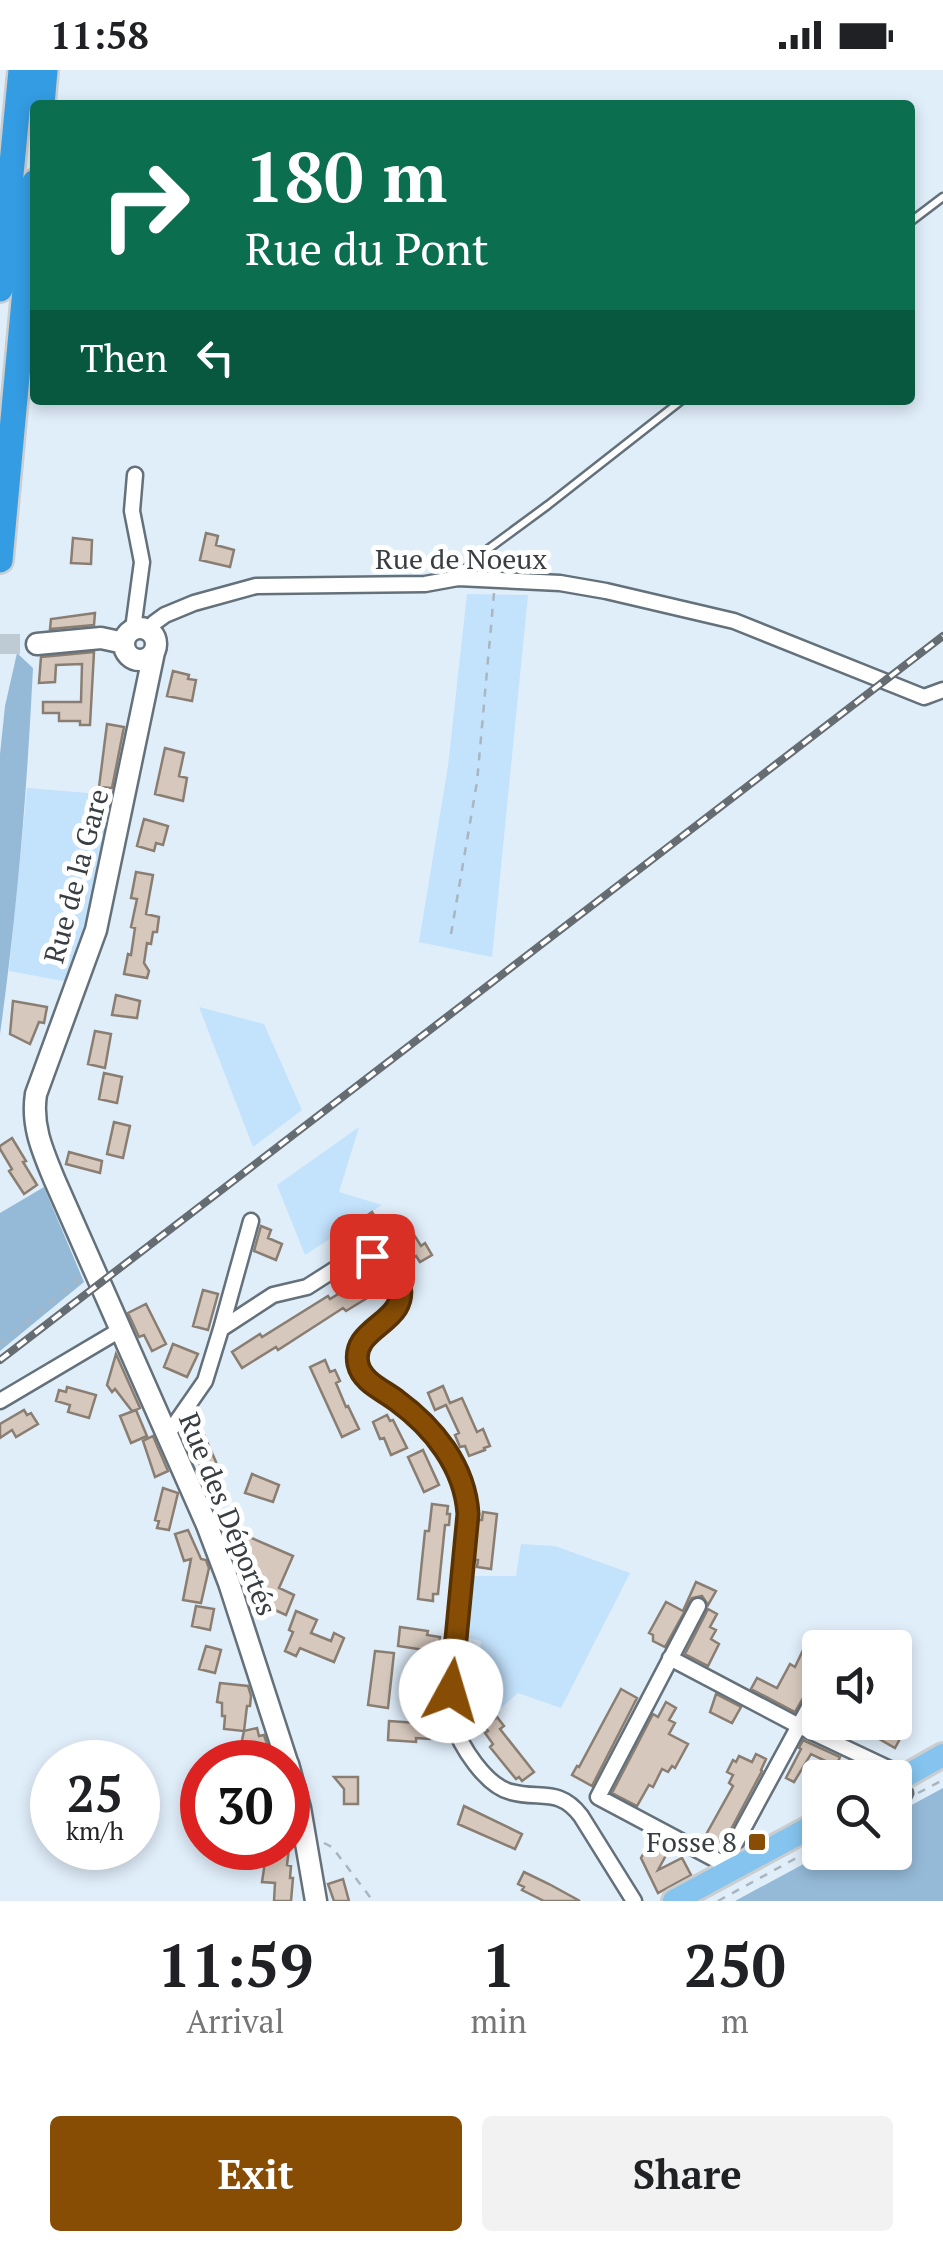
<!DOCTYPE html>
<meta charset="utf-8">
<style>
body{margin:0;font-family:"PT Serif",serif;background:#f2f2f2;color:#202124;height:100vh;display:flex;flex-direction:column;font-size:38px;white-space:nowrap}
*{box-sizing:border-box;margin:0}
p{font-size:32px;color:#757577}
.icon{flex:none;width:55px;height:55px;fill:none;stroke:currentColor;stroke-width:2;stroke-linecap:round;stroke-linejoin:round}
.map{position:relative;height:1831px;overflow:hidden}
.details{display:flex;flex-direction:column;background:#fff;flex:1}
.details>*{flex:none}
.guide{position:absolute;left:30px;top:30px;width:885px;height:305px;border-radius:10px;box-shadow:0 5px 15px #0003;background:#0b6e4f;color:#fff;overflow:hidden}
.controls{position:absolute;left:802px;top:1560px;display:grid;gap:20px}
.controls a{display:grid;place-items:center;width:110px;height:110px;border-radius:10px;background:#fff;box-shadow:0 5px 15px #0003;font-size:50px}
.speed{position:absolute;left:30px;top:1670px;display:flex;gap:20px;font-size:50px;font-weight:700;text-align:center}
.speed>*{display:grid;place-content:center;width:130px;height:130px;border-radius:50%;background:#fff;box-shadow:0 5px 15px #0003;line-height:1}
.speed small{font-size:25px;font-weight:400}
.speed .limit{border:15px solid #d22;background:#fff;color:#111}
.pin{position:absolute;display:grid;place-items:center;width:85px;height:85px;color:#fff;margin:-42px;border-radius:20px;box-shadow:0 5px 15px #0006}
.me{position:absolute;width:110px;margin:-55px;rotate:6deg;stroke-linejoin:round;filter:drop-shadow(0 0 8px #0008)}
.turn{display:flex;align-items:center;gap:35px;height:210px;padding:0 50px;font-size:45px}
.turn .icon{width:130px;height:130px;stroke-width:2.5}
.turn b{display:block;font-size:70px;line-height:85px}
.then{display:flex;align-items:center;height:95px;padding:0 50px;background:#0003;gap:20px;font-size:38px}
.eta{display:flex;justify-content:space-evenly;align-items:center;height:170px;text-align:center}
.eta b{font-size:60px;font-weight:800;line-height:70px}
.primary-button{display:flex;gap:20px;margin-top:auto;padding:20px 50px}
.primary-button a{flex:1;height:115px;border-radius:10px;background:#874d05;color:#fff;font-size:40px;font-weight:800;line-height:115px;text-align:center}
.primary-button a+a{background:#f2f2f2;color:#202124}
.status{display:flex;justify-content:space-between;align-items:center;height:70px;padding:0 50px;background:#fff;direction:ltr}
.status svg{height:28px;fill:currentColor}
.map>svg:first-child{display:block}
.green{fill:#c3e2fc}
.forest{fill:#95bad8}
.building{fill:#d6c8bd;stroke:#8a7e73;stroke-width:2.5}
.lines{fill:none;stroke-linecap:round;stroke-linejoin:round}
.secondary-tunnel{stroke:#becbd5;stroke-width:20;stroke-dasharray:20 10;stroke-linecap:butt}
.lane-casing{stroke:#64717b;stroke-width:11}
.street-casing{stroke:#64717b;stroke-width:19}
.secondary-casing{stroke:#64717b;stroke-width:25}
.primary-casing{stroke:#cbcdce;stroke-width:28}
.highway-casing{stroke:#cbcdce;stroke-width:30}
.path{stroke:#aab6bf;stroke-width:2.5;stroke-dasharray:8 8;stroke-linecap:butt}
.lane{stroke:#fff;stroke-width:6}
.street{stroke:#fff;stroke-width:14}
.secondary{stroke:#fff;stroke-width:20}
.primary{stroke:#85c4ee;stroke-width:22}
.highway{stroke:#349ce3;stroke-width:25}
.rail-casing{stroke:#656d73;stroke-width:8}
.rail{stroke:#fff;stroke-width:4;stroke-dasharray:11;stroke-linecap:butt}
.route-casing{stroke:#583203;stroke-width:25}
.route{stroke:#874d05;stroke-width:18}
.poi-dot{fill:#874d05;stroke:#fff;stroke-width:4}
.labels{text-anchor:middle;stroke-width:10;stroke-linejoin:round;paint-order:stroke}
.street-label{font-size:28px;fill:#383e42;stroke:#fff}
.poi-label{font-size:28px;fill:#383e42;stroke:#fff;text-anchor:end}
</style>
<div class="status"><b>11:58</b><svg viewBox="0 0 49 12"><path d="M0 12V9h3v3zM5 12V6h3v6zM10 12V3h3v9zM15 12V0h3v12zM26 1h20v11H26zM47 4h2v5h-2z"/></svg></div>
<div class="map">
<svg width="943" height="1831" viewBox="0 0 943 1831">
<rect width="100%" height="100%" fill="#e0eefa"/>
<path class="green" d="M467 524 528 525 492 887 419 872 448 696Z
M27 718 113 725 86 850 69 912 9 901Z
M199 937 264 954 302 1040 253 1077Z
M359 1057 339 1122 382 1135 305 1185 277 1115Z
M521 1474 555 1476 630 1503 561 1638 518 1623 473 1662C464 1650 464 1637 465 1622L475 1623 481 1571 468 1568 473 1506H516Z"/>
<path class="forest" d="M17 583 33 598C27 721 17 843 0 964V684L5 636Z
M44 1117 84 1212 0 1281V1143Z
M943 1718V1831H735L824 1783 895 1782V1744Z"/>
<path class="building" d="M206 463 218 466 216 475 234 480 230 497 200 490Z
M73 468 92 470 91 494 71 493Z
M95 543 94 555 50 559 51 549Z
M94 582 90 655H80V651H59V643H43V632H81L82 594 56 595 55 612 39 613 41 587Z
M173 601 189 605 188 609 196 610 192 631 167 626Z
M107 654 124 657 112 718 99 717Z
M165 678 184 683 179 706 187 708 183 731 155 724Z
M144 749 168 756 163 775 156 773 154 781 137 776Z
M136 802 153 805 146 844 159 847 157 862H153L151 874 147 873 144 893 149 901 147 908 124 904 128 884 131 885 135 858 131 857 137 829 131 828Z
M116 925 140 931 137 948 112 945Z
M13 931 47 937 44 953 39 952 30 974 10 964Z
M95 961 111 964 105 998 88 994Z
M104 1003 122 1007 117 1033 99 1029Z
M114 1052 130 1056 123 1088 107 1084Z
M12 1068 26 1091 23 1092 37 1115 24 1124 9 1101 12 1099 0 1079V1076Z
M69 1082 102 1091 100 1103 66 1094Z
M372 1142 387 1165 371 1175 356 1153Z
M406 1152 421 1176 425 1173 432 1185 420 1192 416 1186 412 1189 405 1177 401 1179 391 1163Z
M261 1156 271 1160 268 1168 282 1174 276 1190 254 1181Z
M372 1207 380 1220 346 1241 343 1238 278 1280 276 1277 242 1298 232 1282 260 1264 262 1267 328 1226 330 1229 364 1208 366 1211Z
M203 1220 218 1224 208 1260 193 1256Z
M146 1234 166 1274 152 1281 144 1265 139 1267 128 1243Z
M173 1274 198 1284 187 1307 164 1297Z
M116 1284 140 1338 136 1340 147 1366 131 1373 120 1346 136 1340 132 1341 115 1319 112 1322 107 1315Z
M325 1290 330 1302 335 1300 340 1311 336 1313 346 1337 348 1336 359 1359 342 1367 310 1297Z
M443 1316 450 1333 462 1328 477 1362 483 1359 490 1376 484 1378 485 1380 469 1386 465 1376 460 1377 455 1365 459 1363 446 1335 435 1340 428 1323Z
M67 1317 96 1325 89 1348 68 1342 70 1335 56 1331 59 1320 66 1322Z
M24 1340 27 1345 31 1343 38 1354 16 1367 12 1360 0 1368V1354Z
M387 1345 390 1351 393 1350 407 1378 391 1385 384 1368 380 1369 373 1352Z
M204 1365 216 1392 201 1399 190 1372Z
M153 1366 168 1401 155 1407 143 1371Z
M423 1380 439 1415 424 1422 408 1387Z
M252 1404 279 1415 273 1432 245 1423Z
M163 1418 178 1423 169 1460 157 1458 159 1451 155 1450Z
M432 1434 448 1436 447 1444H450L449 1455H445L438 1524H433V1531L418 1529 425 1461H429Z
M483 1442 497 1444 491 1499 477 1497 478 1490H474L478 1450H482Z
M188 1460 201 1489 206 1490 209 1498 201 1533 183 1530 191 1489 184 1491 175 1464Z
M240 1463 293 1486 279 1518 294 1525 286 1545 248 1528 250 1521 245 1517 248 1509 242 1507 247 1496 230 1476Z
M696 1512 716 1521 708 1535 702 1526 692 1528 665 1577 653 1571V1565L649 1563 666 1532 683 1541Z
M196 1536 214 1539 210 1560 192 1556Z
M708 1539 717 1544 710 1557 716 1560 711 1569 719 1574 708 1596 685 1584Z
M296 1541 317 1550 311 1563 331 1571 334 1563 344 1568 334 1592 300 1578 296 1586 285 1581 293 1562 289 1560Z
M400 1557 428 1561 427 1565 440 1567 438 1582 398 1576Z
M206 1576 221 1580 215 1603 199 1599Z
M803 1580 820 1587V1598L795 1642 751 1619 757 1608 777 1618 790 1594 795 1597Z
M375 1581 394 1583 388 1638 368 1635Z
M220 1613 248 1616 251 1626 250 1636H247L244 1661 257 1658 259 1666 264 1665 273 1692 238 1689 244 1661 224 1659 225 1646H222V1633L217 1632Z
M621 1619 637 1628 592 1716 572 1705 577 1696 579 1697Z
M716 1624 741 1637 732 1653 710 1642Z
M666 1632 676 1638 669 1650 675 1653 669 1664 688 1674 675 1698 672 1696 668 1702 662 1699 653 1717 649 1715 637 1736 612 1723 653 1644 658 1647Z
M497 1647 504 1656 500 1659 534 1702 522 1711 519 1707 516 1709 498 1687 490 1677 493 1674 485 1663 488 1661 485 1657Z
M389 1651 431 1654 430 1669 416 1668V1672L388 1670Z
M872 1652H882L903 1663 895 1678 867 1662Z
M803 1670 840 1687 836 1696 811 1684 794 1712 786 1708 801 1679 799 1678Z
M756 1684 766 1689 761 1700 762 1701 720 1780 703 1770 733 1716 729 1713 733 1705 727 1702 733 1690 736 1692 739 1686 752 1692Z
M334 1707H358V1734H344V1719Z
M464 1736 522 1764 515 1779 458 1754Z
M652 1768 670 1778 658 1800 682 1788 691 1805 658 1823 641 1788Z
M267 1778H289L287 1795 291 1796 290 1808H293L291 1831H274L275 1813 262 1812Z
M524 1802 549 1814 580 1831H544L522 1820 524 1817 518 1814Z
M343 1809 349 1831H334L328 1814Z"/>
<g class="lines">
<path class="secondary-tunnel" d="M0 574H37"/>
<defs>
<path id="lane" d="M910 152 943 127
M458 508 476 488 548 435 682 330"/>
<path id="street" d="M133 559 142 492 132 441 135 405
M151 561 154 553 165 545 194 533 256 516 425 514 458 508 560 513 606 521 734 551 924 627 943 620
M221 1259 251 1151
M0 1331 120 1260
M167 1360 173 1357 205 1311 221 1259 273 1225 307 1217 351 1189 373 1186 385 1190 397 1203 401 1219 399 1234 360 1275C357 1285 356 1295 363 1304 370 1315 384 1321 394 1328 433 1355 464 1395 468 1444L451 1621C451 1631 450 1642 453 1652 460 1676 486 1716 511 1722 540 1730 559 1717 581 1746L634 1831
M698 1536 598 1727 724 1794 728 1802
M670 1588 799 1656 888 1698 894 1705 905 1723
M724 1794 820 1617"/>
<path id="secondary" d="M124 574a16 16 0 1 1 32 0a16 16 0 1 1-32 0Z
M37 574 101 568 124 573
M154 582 96 860 36 1024C31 1056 43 1082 55 1111L207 1455 229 1513 287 1692
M288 1694 300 1738 316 1831"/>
<path id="primary" d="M895 1712 943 1685
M674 1831 820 1752"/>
<path id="highway" d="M42 35 45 0
M0 219 21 0
M0 490 35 112"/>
</defs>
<use href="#lane" class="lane-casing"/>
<use href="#street" class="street-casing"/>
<use href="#secondary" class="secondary-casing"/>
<use href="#primary" class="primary-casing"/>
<use href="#highway" class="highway-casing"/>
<path class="path" d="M451 864 477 712 494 523
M0 1274 80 1208
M918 1723 943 1710
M324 1773 332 1777 373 1831
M718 1831 820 1775"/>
<use href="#lane" class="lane"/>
<use href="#street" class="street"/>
<use href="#secondary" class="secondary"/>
<use href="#primary" class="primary"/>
<use href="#highway" class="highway"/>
<defs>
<path id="rail" d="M0 1290 943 566"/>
</defs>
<use href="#rail" class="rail-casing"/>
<use href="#rail" class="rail"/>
</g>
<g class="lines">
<defs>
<path id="route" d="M372 1186C385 1190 396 1197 399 1211 412 1254 350 1255 358 1294 362 1312 383 1320 396 1330 433 1357 465 1396 468 1444L451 1621"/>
</defs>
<use href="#route" class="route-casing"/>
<use href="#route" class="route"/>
</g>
<rect class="poi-dot" x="747" y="1762" width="20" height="20" rx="5"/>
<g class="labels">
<g class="street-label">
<text x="461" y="499">Rue de Noeux</text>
<text transform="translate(76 806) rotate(-75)" y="10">Rue de la Gare</text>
<text transform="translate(228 1444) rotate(68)" y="10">Rue des Déportés</text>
</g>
<g class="poi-label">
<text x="737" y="1782">Fosse 8</text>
</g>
</g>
</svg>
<div class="controls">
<a><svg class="icon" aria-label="sound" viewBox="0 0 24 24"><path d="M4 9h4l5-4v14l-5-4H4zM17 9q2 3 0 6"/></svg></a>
<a><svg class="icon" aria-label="search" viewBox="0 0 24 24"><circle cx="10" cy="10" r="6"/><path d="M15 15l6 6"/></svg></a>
</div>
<div class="speed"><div>25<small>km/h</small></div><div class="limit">30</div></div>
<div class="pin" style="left:372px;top:1186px;background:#d93025"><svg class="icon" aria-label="arrive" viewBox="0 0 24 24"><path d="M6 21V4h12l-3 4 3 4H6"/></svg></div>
<svg class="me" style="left:451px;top:1621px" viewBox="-20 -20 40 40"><circle r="19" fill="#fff"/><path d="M0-13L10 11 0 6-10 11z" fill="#874d05"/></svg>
<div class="guide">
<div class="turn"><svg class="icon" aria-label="right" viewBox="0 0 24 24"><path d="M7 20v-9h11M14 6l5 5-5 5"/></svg><div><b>180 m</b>Rue du Pont</div></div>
<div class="then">Then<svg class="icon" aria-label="left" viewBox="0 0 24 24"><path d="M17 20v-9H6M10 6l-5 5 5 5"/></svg></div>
</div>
</div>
<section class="details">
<div class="eta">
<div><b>11:59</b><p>Arrival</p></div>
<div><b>1</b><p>min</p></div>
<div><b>250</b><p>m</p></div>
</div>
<div class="primary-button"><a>Exit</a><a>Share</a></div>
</section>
